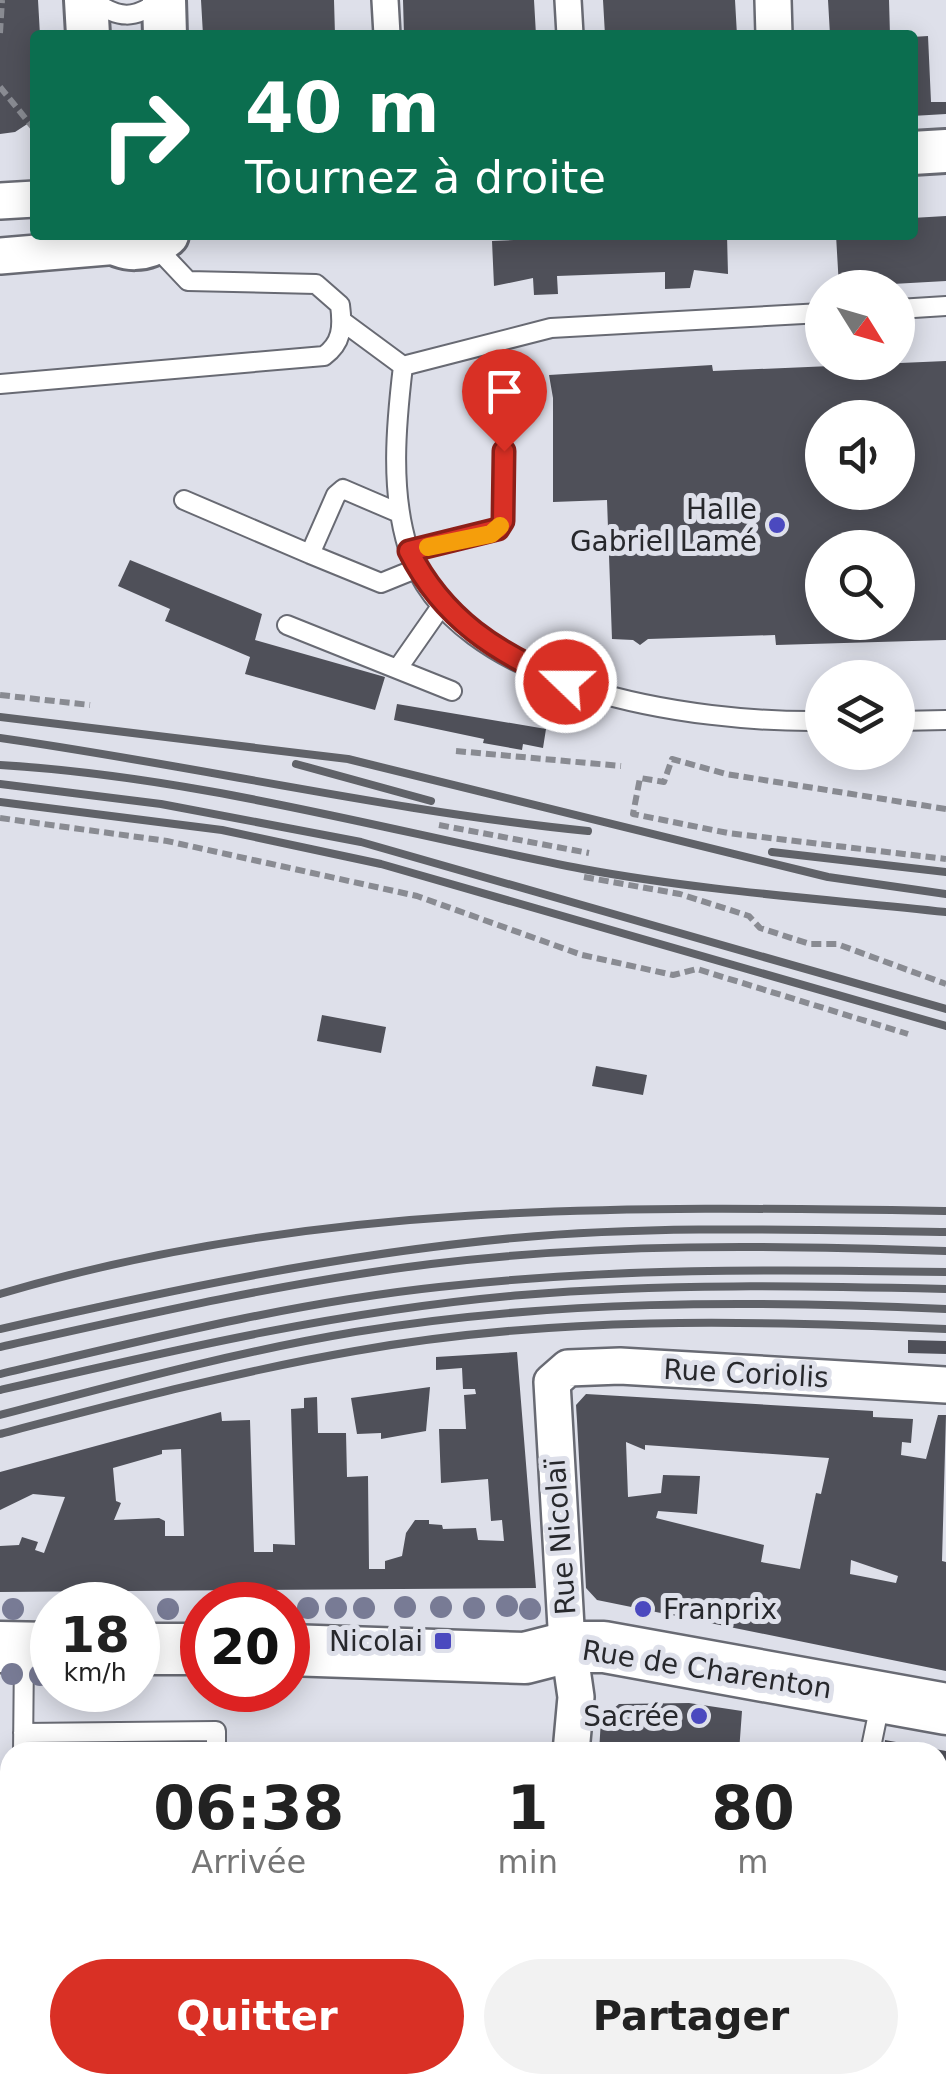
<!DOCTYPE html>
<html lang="fr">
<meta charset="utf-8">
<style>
body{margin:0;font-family:"DejaVu Sans",sans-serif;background:#f2f2f2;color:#222;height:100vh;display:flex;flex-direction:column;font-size:38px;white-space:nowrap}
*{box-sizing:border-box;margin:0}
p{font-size:32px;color:#767676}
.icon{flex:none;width:55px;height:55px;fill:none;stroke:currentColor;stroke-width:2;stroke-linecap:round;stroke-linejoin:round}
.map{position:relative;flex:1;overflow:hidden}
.panel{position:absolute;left:0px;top:1742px;width:948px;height:352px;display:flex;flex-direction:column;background:#fff;border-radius:30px 30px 0 0;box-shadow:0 5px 25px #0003}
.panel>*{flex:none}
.guide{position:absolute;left:30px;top:30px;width:888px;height:210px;border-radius:10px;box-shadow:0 5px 25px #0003;background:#0b6e4f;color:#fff;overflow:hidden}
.needle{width:65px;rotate:127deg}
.fabs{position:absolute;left:805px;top:270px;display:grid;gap:20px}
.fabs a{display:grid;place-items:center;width:110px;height:110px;border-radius:50%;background:#fff;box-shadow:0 5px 25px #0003;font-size:50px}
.speed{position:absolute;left:30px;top:1582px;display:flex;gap:20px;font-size:50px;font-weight:700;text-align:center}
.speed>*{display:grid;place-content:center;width:130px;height:130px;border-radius:50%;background:#fff;box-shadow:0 5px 25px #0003;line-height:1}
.speed small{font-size:25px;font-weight:400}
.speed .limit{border:15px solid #d22;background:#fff;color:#111}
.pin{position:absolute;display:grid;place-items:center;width:85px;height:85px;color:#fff;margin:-102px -42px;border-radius:50% 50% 50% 0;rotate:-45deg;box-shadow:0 0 10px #0007}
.pin .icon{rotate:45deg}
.me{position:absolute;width:110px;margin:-55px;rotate:292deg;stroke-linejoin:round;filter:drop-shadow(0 0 8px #0008)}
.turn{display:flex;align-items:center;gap:35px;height:210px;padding:0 50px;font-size:45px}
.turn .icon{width:130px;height:130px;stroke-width:2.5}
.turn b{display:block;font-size:70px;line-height:85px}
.eta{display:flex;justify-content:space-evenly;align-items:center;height:170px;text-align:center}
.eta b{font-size:60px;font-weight:600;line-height:70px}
.cta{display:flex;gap:20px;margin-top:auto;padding:20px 50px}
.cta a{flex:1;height:115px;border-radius:60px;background:#d93025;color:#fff;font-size:40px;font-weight:600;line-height:115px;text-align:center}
.cta a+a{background:#f2f2f2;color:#222}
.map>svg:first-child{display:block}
.building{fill:#4f5059;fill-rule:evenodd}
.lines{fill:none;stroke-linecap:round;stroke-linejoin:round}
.service-casing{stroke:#686a73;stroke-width:22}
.pedestrian-casing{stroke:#686a73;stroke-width:30}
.minor-casing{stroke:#686a73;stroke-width:40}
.tertiary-casing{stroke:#686a73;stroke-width:48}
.secondary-casing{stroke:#686a73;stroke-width:55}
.path{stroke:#898b92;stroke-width:6;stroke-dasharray:10 5;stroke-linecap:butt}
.service{stroke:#fff;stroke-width:18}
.pedestrian{stroke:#fff;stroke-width:25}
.minor{stroke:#fff;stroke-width:35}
.tertiary{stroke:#fff;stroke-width:42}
.secondary{stroke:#fff;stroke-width:50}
.rail{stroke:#606268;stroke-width:8}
.tree{fill:#787b95}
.route-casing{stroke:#8d1f18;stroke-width:25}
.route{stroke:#d93025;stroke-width:18}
.slow{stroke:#f59e0b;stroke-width:18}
.poi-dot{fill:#4b49bf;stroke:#dee0ea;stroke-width:4}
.labels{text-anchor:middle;stroke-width:10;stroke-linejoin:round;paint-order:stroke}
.poi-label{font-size:28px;fill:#27282c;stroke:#dee0ea;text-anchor:end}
.street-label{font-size:28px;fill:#27282c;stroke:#dee0ea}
</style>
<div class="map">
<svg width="946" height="2094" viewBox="0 0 946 2094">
<rect width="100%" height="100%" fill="#dee0ea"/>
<path class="building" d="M0 0H38L40 35H35V119L15 132 0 134Z
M201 0H334L335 35H203Z
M403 0H534L536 35H404Z
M603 0H735L737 35H605Z
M828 0H889L890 35H830Z
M928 36 931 102H946V114L912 116V37Z
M946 216V281L839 287 836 235H912V218Z
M627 235H727L728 274 694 270 690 288 665 289V272L557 276 558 294 534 295 533 278 494 286 492 241Z
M946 361V640L776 645 775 635 648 639 640 645 633 640 612 639 607 500 553 502V398L549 375 712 365 713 371ZM822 418H898V492H822ZM822 548H898V622H822Z
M130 560 262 614 255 640 385 677 375 710 245 674 250 657 165 621 170 609 118 586Z
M397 704 546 729 543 748 523 744 522 750 483 743 484 739 394 720Z
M322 1015 386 1027 381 1053 317 1041Z
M596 1066 647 1075 643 1095 592 1086Z
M908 1340 946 1341V1354L908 1353Z
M517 1352 536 1588 0 1592V1546L19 1545 22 1537 38 1542 35 1550 44 1553 65 1497 33 1494 0 1510V1472L221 1412 222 1421 250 1420 254 1552H273V1544L295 1545 291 1409 304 1408V1398L317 1397 318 1433H346L347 1477 368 1476 369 1569H385V1561L402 1556 406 1533 415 1520H429V1524L442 1525 443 1529 476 1528 478 1540 504 1541 502 1520 491 1521 488 1479 441 1483 439 1429H466L464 1395 476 1394 475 1389H463L462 1368 436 1370V1357ZM181 1449 184 1536H165V1521L159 1518 114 1520 121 1503 116 1501 113 1468 162 1454V1450Z
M430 1387 426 1431 381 1439V1433L357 1434 351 1398Z
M586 1394 873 1411V1417L913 1419 911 1443 902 1442 901 1455 926 1459 938 1415H946L942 1561 946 1562V1671L597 1600 586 1588 577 1421 576 1405ZM626 1442 645 1450V1445L829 1458 821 1494 816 1493 800 1569 761 1562 764 1545 656 1518 658 1511 697 1514 700 1476 663 1475 661 1493 628 1497ZM851 1560 898 1576 896 1583 850 1574Z
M689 1703 742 1711 739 1752 691 1747V1752H599L601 1719 619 1704Z
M885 1740 946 1751V1799L938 1798V1752H884Z
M941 1831H946L941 1853H946V1888H938Z
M0 1899H10V1996L0 1995Z
M939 1925H946V2079L938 2082Z
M382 2085H430L432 2094H353Z
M572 2085H623L622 2094H571Z
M640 2085H833V2086L808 2094H648L640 2091Z
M872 2085H925V2086L900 2094H874Z"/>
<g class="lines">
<defs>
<path id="service" d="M92 0C118 19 135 20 160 0
M898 309 946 306
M342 321 403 366 551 328 822 313
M403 366C396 425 390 490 408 548 453 691 697 723 822 721
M0 384 324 356C342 343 343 327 340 305L316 284 188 281 154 245
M184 500 310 554
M399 513 343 489 336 495 310 554 381 583 418 568
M409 551 498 529 503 521 505 451
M287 625 452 691
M398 668 442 605
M898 721 946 720
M23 1733 216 1731V1752
M23 1752 24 1653
M870 1752 881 1699
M0 2053 10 2050
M235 2094 270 2085"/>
<path id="pedestrian" d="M385 0 387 35
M568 0 570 35"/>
<path id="minor" d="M773 0 774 35
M0 201 35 199
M0 256 119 246
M571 1752 576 1697 566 1627 552 1382 568 1368 620 1366 946 1385
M542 2094 543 2085"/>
<path id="tertiary" d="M86 0 88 35
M164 0 165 35
M912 153 946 151
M103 235C124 253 146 252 167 235"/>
<path id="secondary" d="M0 1647 52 1648
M138 1649H202
M288 1650 525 1658 568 1647H604L946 1709"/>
</defs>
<use href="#service" class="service-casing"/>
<use href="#pedestrian" class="pedestrian-casing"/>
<use href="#minor" class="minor-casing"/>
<use href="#tertiary" class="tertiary-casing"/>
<use href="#secondary" class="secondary-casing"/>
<path class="path" d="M0 33 2 0
M0 87 35 130
M0 695 90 705
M456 751 621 766
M946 809 726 774 672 759 664 782 640 778 633 814 728 833 946 859
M0 818 167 841 417 896 582 955 673 975 697 969 908 1034
M439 825 589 853
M584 877 680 894 749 916 760 928 810 944H837L946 984
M0 1811 10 1810"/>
<use href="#service" class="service"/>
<use href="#pedestrian" class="pedestrian"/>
<use href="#minor" class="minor"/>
<use href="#tertiary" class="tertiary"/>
<use href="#secondary" class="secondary"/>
<path class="rail" d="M0 717 348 759 828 877 946 894
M0 738C197 766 390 811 588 831
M296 764 431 801
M0 765C199 777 388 831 583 869 702 891 826 899 946 912
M0 784 161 804 361 842 946 1009
M0 802 222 830 381 864 946 1026
M772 852 946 872
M0 1294C312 1201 624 1206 946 1211
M0 1329C170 1290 341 1254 514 1238 658 1225 802 1230 946 1232
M0 1347C143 1315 286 1282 431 1264 602 1243 774 1245 946 1251
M0 1374C145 1340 290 1303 439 1287 607 1268 777 1269 946 1272
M0 1390C173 1350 345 1310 522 1295 662 1283 805 1286 946 1289
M0 1415C118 1384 235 1352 355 1332 549 1300 750 1300 946 1309
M0 1434C118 1403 235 1372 355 1351 550 1316 749 1320 946 1329"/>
</g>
<g class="tree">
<circle cx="507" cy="1606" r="11"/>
<circle cx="405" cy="1607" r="11"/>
<circle cx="441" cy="1607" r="11"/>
<circle cx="308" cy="1608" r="11"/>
<circle cx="336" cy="1608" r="11"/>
<circle cx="364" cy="1608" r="11"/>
<circle cx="474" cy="1608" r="11"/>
<circle cx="13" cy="1609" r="11"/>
<circle cx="168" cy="1609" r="11"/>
<circle cx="530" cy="1609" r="11"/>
<circle cx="12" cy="1674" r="11"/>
<circle cx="40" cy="1675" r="11"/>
</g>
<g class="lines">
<defs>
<path id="route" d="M504 451 503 521 498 529 409 551C443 619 498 654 566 682"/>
</defs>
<use href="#route" class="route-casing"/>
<use href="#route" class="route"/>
<path class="slow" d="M428 547 491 534 500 526"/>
</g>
<g class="poi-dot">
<circle cx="777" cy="525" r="10"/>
<circle cx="643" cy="1609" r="10"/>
<rect x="433" y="1631" width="20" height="20" rx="5"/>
<circle cx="699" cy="1716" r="10"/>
</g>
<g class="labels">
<g class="poi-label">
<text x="757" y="519">Halle<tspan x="757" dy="32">Gabriel Lamé</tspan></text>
<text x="663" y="1619" text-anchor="start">Franprix</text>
<text x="423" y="1651">Nicolai</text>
<text x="679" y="1726">Sacrée</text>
</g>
<g class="street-label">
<text transform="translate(746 1373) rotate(3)" y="10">Rue Coriolis</text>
<text transform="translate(560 1537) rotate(-94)" y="10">Rue Nicolaï</text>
<text transform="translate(707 1669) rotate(9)" y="10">Rue de Charenton</text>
</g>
</g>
</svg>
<div class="fabs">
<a><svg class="needle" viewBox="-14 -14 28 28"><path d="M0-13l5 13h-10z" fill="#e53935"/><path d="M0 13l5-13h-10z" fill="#767676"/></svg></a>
<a><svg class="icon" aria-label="sound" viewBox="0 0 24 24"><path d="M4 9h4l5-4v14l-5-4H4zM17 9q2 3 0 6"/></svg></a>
<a><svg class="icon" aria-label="search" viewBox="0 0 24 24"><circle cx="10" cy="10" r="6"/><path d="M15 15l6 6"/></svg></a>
<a><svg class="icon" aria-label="layers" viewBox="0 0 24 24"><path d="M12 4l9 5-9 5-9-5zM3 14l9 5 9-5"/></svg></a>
</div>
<div class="speed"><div>18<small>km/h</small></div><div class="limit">20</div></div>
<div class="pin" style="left:504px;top:451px;background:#d93025"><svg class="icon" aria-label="arrive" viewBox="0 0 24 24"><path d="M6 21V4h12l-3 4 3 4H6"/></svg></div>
<svg class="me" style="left:566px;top:682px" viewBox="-20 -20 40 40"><circle r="17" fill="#d93025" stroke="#fff" stroke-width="3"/><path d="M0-11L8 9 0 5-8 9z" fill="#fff"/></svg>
<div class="guide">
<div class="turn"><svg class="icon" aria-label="right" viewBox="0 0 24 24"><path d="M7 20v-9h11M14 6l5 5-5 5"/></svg><div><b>40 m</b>Tournez à droite</div></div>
</div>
<section class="panel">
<div class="eta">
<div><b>06:38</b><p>Arrivée</p></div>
<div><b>1</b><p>min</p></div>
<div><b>80</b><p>m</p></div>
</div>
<div class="cta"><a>Quitter</a><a>Partager</a></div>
</section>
</div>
